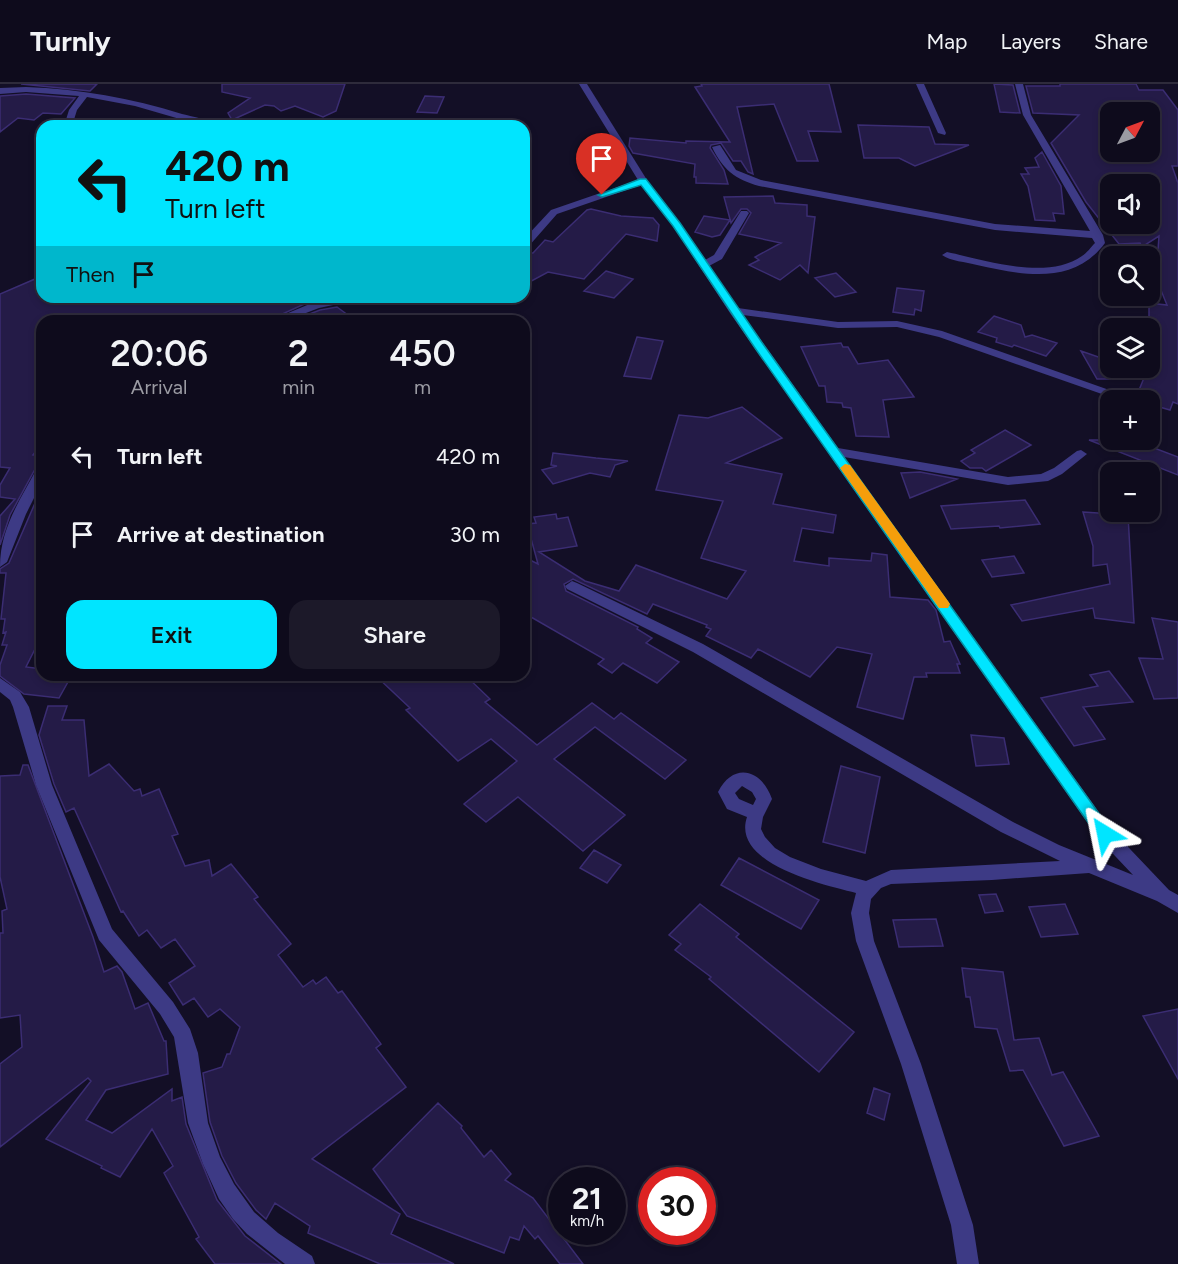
<!DOCTYPE html>
<meta charset="utf-8">
<style>
body{margin:0;font-family:Figtree,sans-serif;background:#1c1929;color:#f1f3f6;height:100vh;display:flex;flex-direction:column;font-size:22px;white-space:nowrap}
*{box-sizing:border-box;margin:0}
p{font-size:20px;color:#9b9ba3}
.icon{flex:none;width:33px;height:33px;fill:none;stroke:currentColor;stroke-width:2;stroke-linecap:round;stroke-linejoin:round}
.map{position:relative;flex:1;overflow:hidden}
.sheet{position:absolute;left:36px;top:231px;width:494px;height:366px;display:flex;flex-direction:column;background:#0e0b1c;border-radius:18px;box-shadow:0 3px 9px #0003,0 0 0 2px #2e2b3b}
.sheet>*{flex:none}
.top-card{position:absolute;left:36px;top:36px;width:494px;height:183px;border-radius:18px;box-shadow:0 3px 9px #0003,0 0 0 2px #2e2b3b;background:#00e5ff;color:#111;overflow:hidden}
.needle{width:39px;rotate:49deg}
.buttons{position:absolute;left:1100px;top:18px;display:grid;gap:12px}
.buttons a{display:grid;place-items:center;width:60px;height:60px;border-radius:12px;background:#0e0b1c;box-shadow:0 3px 9px #0003,0 0 0 2px #2e2b3b;font-size:30px}
.speed{position:absolute;left:548px;top:1083px;display:flex;gap:12px;font-size:30px;font-weight:700;text-align:center}
.speed>*{display:grid;place-content:center;width:78px;height:78px;border-radius:50%;background:#0e0b1c;box-shadow:0 3px 9px #0003,0 0 0 2px #2e2b3b;line-height:1}
.speed small{font-size:15px;font-weight:400}
.speed .limit{border:9px solid #d22;background:#fff;color:#111}
.pin{position:absolute;display:grid;place-items:center;width:51px;height:51px;color:#fff;margin:-62px -26px;border-radius:50% 50% 50% 0;rotate:-45deg;box-shadow:0 0 6px #0007}
.pin .icon{rotate:45deg}
.me{position:absolute;width:66px;margin:-33px;rotate:325deg;stroke-linejoin:round;filter:drop-shadow(0 0 4px #0008)}
.turn{display:flex;align-items:center;gap:21px;height:126px;padding:0 30px;font-size:27px}
.turn .icon{width:78px;height:78px;stroke-width:2.5}
.turn b{display:block;font-size:42px;line-height:51px}
.then{display:flex;align-items:center;height:57px;padding:0 30px;background:#0003;gap:12px;font-size:22px}
.eta{display:flex;justify-content:space-evenly;align-items:center;height:102px;text-align:center}
.eta b{font-size:36px;font-weight:600;line-height:42px}
.primary-button{display:flex;gap:12px;margin-top:auto;padding:12px 30px}
.primary-button a{flex:1;height:69px;border-radius:18px;background:#00e5ff;color:#111;font-size:24px;font-weight:600;line-height:69px;text-align:center}
.primary-button a+a{background:#1c1929;color:#f1f3f6}
ul{padding:0;list-style:none}
li{display:flex;align-items:center;gap:18px;height:78px;padding:0 30px}
li div{flex:1}
li b{display:block;font-size:22px}
li em{font-style:normal}
header{display:flex;align-items:center;gap:36px;box-sizing:border-box;height:84px;padding:0 30px;background:#0e0b1c;border-bottom:2px solid #2e2b3b}
header strong{font-size:28px}
nav{display:flex;gap:33px;margin-inline-start:auto;font-size:21px}
.map>svg:first-child{display:block}
.building{fill:#241b47;stroke:#3b2d73;stroke-width:1.5;fill-rule:evenodd}
.lines{fill:none;stroke-linecap:round;stroke-linejoin:round}
.minor{fill:#3d3a85;fill-rule:evenodd}
.route{fill:#00e5ff;stroke:#0095a6;stroke-width:1.5}
.slow{fill:#f59e0b}
</style>
<header>
<strong>Turnly</strong>
<nav><a>Map</a><a>Layers</a><a>Share</a></nav>
</header>
<div class="map">
<svg width="1178" height="1180" viewBox="0 0 1178 1180">
<rect width="100%" height="100%" fill="#130f26"/>
<path class="building" d="M21 0H97L90 7Z
M222 0H345L336 27 323 33 295 22 281 27 274 22 265 21 232 36 228 29 250 14 222 8Z
M701 0H829L841 48 808 47 818 77H797L774 20 737 23 753 90 748 88 741 77H733L721 59 711 61 710 64 724 86 728 100 696 99V93H694L695 80 633 69 629 62 630 54 686 59V57L730 58 695 3 702 2Z
M994 0 1013 1 1020 29 1000 28Z
M1060 0H1136L1139 6H1163L1178 26V82H1172L1178 99V320L1173 318 1170 326 1149 320V316H1135L1148 284H1154L1149 273V219L1167 221 1156 194 1159 152 1142 163 1140 159 1119 160 1086 118 1051 59 1079 31 1033 29 1026 2H1060ZM1110 28H1149V68H1110ZM1110 99 1149 100V140H1110Z
M26 10 75 14 61 30 43 29 34 36 18 34 0 48V12Z
M425 12 444 13 437 29 417 28Z
M858 41 929 43 935 60 969 61 915 82 899 74H864Z
M1042 68 1061 102 1064 130 1053 129 1055 137 1035 136 1028 102 1021 90H1029L1025 84 1039 83 1035 74Z
M773 112 775 119 807 121V132L815 133 808 189 800 181 780 196 749 181 759 176 755 173 781 159 739 150 751 129 747 125H741L731 139 724 113Z
M591 125 621 132 653 134 659 141 657 157 626 150 584 195 548 188 524 201V175L529 169H533L545 156 553 158 587 126Z
M704 132 730 136 720 151 712 153 695 148Z
M606 187 633 195 614 214 584 207Z
M836 189 856 208 835 213 815 194Z
M42 192V213H149L154 217 165 213 325 214 311 217 267 237H42V359L33 371 41 372 38 376H40L10 431 0 461V432L15 415 0 413V401L10 384 0 383V210Z
M897 204 924 207 921 227 915 225 914 231 893 228Z
M337 223 356 237H291L320 226Z
M994 232 1021 241 1025 253 1032 251 1057 259 1046 272 1014 261 1012 263 996 258 997 254 978 248Z
M637 253 663 257 651 295 624 292Z
M841 259 843 263H848L858 280 888 276 914 313 883 316 889 353 856 352 851 324 843 323 842 319 827 318 825 302H819L801 263Z
M1081 267 1110 277V295H1097Z
M742 323 782 354 726 379 782 390 773 420 836 431 833 449 802 444 794 477 829 482V474L871 477 872 469 887 471 890 513 928 516 936 526 944 558 950 557 960 580H957L960 589H926L927 593H914L903 635 857 623 872 570 837 563 810 593 758 565 751 574 706 552 711 545 706 543 707 541 653 520 647 530 573 495 564 500 566 507 638 543 637 545 652 554 646 559 679 578 657 599 623 579 612 589 598 580 604 575 524 529V473L538 480 527 440 536 439 534 433 556 430 557 435 568 433 577 462 539 468 585 497 619 507 636 481 727 515 746 487 701 474 723 417 656 406 679 331 708 334Z
M1005 346 1031 361 986 387 982 384H970L961 377 975 369 971 366Z
M1089 356H1133L1178 373V391Z
M553 369 596 374 628 377 615 381 610 393 590 389 553 400 542 386 557 382 551 381Z
M920 388 957 395 910 414 901 389Z
M42 403V527L37 561 26 583 42 585V591H59L56 597 68 598 59 614 24 610 0 592V581L7 561H2L6 548 3 549 5 535H1L6 489H0V485L9 479Z
M1025 416 1040 440 1000 444 999 442 951 445 941 422Z
M1083 428 1128 431 1134 539 1095 534 1093 524 1022 537 1011 521 1110 500 1107 480 1093 482V462Z
M1014 472 1024 489 992 493 982 476Z
M1152 534 1178 538V614L1154 615 1139 574 1163 575Z
M1109 587 1133 618 1083 623 1105 655 1074 662 1041 614 1098 602 1090 591Z
M375 591H465L490 615 485 618 537 661 592 619 614 635 621 629 686 676 665 695 595 643 554 675 625 731 583 767 518 713 486 738 464 720 517 677 491 655 458 677 406 626 410 624Z
M48 622H67L62 636H84L89 692 109 680 134 707 140 705 142 712 159 705 178 750 172 752 185 782 209 776 212 792 231 780 258 813 254 815 291 860 278 871 303 903 313 896 316 900 326 893 338 909 342 907 381 960 376 964 406 1003 312 1075 400 1130 391 1150 454 1180H380L308 1149 310 1142 275 1119 266 1135 256 1126 236 1099 222 1072 210 1038 203 989 222 983 227 970H230L240 943 220 925 208 933 194 914 183 921 169 899 195 882 175 855 161 864 147 846 139 852 123 827 121 828 74 724 66 728 54 700 39 651Z
M971 651 1004 654 1009 680 976 682Z
M23 681H28L93 853 104 888 117 882 122 888 135 925 148 919 164 957H166L168 990 106 1006 86 1036 112 1049 172 1005V1017L182 1013 186 1040 217 1116 245 1152 281 1180H215L196 1155 199 1153 164 1089 173 1082 152 1045 120 1093 101 1084 102 1082 46 1055 91 997 88 994 0 1063V980L22 963 20 931 0 934V849H3L2 827 7 825 0 793V692L20 691Z
M841 682 880 693 865 769 823 758Z
M594 766 621 781 607 799 580 784Z
M739 774 819 816 801 845 721 801Z
M996 810 1003 827 985 829 979 811Z
M700 820 739 850 736 853 854 948 819 988 709 895 711 893 675 866 681 860 669 851Z
M1065 820 1078 850 1041 853 1029 823Z
M936 835 943 862 899 863 893 836Z
M962 884 1003 888 1014 956 1039 954 1052 991 1063 988 1099 1052 1064 1062 1023 986 1010 987 997 945 975 943 970 913H966Z
M1178 925V995L1143 932Z
M874 1004 890 1010 884 1036 867 1029Z
M438 1019 462 1042 461 1044 484 1073 491 1066 511 1090 505 1096 533 1114 583 1180H560L538 1152 535 1155 524 1142 519 1156 510 1153 504 1169 407 1132 373 1085Z"/>
<g class="lines">
<path class="minor" d="M579 0H587L647 96 705 176 714 171 741 127H747L749 129 722 175 709 182 738 224 838 238 897 237 942 247 1129 313 1123 316H1119L939 253 897 243 838 244 743 231 838 364 1008 393 1041 390 1054 384 1077 367 1081 366 1087 370 1062 390 1048 397 1008 401 844 373 1111 745 1169 806 1178 811V829L1157 817 1089 789 992 796 891 800 881 804 871 815 869 829 874 857 921 980 973 1141 979 1180H957L951 1141 901 980 856 857 851 829 856 809C824 801 731 780 747 733L727 725 718 708C734 677 762 686 772 715L763 733 761 745 765 753 775 764 790 773 821 785 866 797 891 786 1060 777 1001 748 693 568 567 505 565 502 572 497 577 499 703 560 1013 738 1059 761 1133 791 1099 755 730 229 673 142 641 101 557 130 528 163 524 164V155L551 126 638 96ZM742 702 752 708 756 715 753 721 739 715 735 709Z
M916 0H924L946 49 945 51 938 49Z
M1015 0H1023L1031 31 1103 151 1105 159C1073 202 1023 191 977 181 966 178 950 177 942 171L947 168C985 176 1047 197 1082 172 1087 169 1091 163 1095 159L1092 154 995 146 759 102C735 95 723 86 712 63L720 61 736 86 761 96 995 140 1090 147 1023 31Z
M26 3C80 5 131 14 182 30 194 33 208 35 217 42H204L135 22 87 13 77 26 72 42H64L69 26 79 12 26 8 0 10V4Z
M340 213H362L357 216 319 224 285 237H269L312 219Z
M42 382V398L26 430 7 478 0 483C0 445 19 418 36 386Z
M0 594 20 608 29 623 52 701 112 845 173 918 190 945 198 969 208 1039 220 1073 234 1100 254 1128 278 1149 312 1172 315 1180H285L247 1150 233 1135 219 1115 203 1080 188 1039 174 953 160 930 99 856 36 701 13 623 10 616 0 608Z"/>
</g>
<path class="route" d="M640 95H646L680 139 763 260 1110 745 1113 750 1110 754 1105 756 1099 754 755 264 673 142 641 101 602 113 598 111Z"/>
<path class="slow" d="M845 380 850 381 948 517 950 520 948 524H939L840 384Z"/>
</svg>
<div class="buttons">
<a><svg class="needle" viewBox="-14 -14 28 28"><path d="M0-13l5 13h-10z" fill="#e53935"/><path d="M0 13l5-13h-10z" fill="#9b9ba3"/></svg></a>
<a><svg class="icon" aria-label="sound" viewBox="0 0 24 24"><path d="M4 9h4l5-4v14l-5-4H4zM17 9q2 3 0 6"/></svg></a>
<a><svg class="icon" aria-label="search" viewBox="0 0 24 24"><circle cx="10" cy="10" r="6"/><path d="M15 15l6 6"/></svg></a>
<a><svg class="icon" aria-label="layers" viewBox="0 0 24 24"><path d="M12 4l9 5-9 5-9-5zM3 14l9 5 9-5"/></svg></a>
<a>+</a>
<a>−</a>
</div>
<div class="speed"><div>21<small>km/h</small></div><div class="limit">30</div></div>
<div class="pin" style="left:602px;top:111px;background:#d93025"><svg class="icon" aria-label="arrive" viewBox="0 0 24 24"><path d="M6 21V4h12l-3 4 3 4H6"/></svg></div>
<svg class="me" style="left:1105px;top:750px" viewBox="-20 -20 40 40"><path d="M0-17L14 15 0 8-14 15z" fill="#00e5ff" stroke="#fff" stroke-width="4"/></svg>
<div class="top-card">
<div class="turn"><svg class="icon" aria-label="left" viewBox="0 0 24 24"><path d="M17 20v-9H6M10 6l-5 5 5 5"/></svg><div><b>420 m</b>Turn left</div></div>
<div class="then">Then<svg class="icon" aria-label="arrive" viewBox="0 0 24 24"><path d="M6 21V4h12l-3 4 3 4H6"/></svg></div>
</div>
<section class="sheet">
<div class="eta">
<div><b>20:06</b><p>Arrival</p></div>
<div><b>2</b><p>min</p></div>
<div><b>450</b><p>m</p></div>
</div>
<ul>
<li><svg class="icon" aria-label="left" viewBox="0 0 24 24"><path d="M17 20v-9H6M10 6l-5 5 5 5"/></svg><div><b>Turn left</b></div><em>420 m</em></li>
<li><svg class="icon" aria-label="arrive" viewBox="0 0 24 24"><path d="M6 21V4h12l-3 4 3 4H6"/></svg><div><b>Arrive at destination</b></div><em>30 m</em></li>
</ul>
<div class="primary-button"><a>Exit</a><a>Share</a></div>
</section>
</div>
